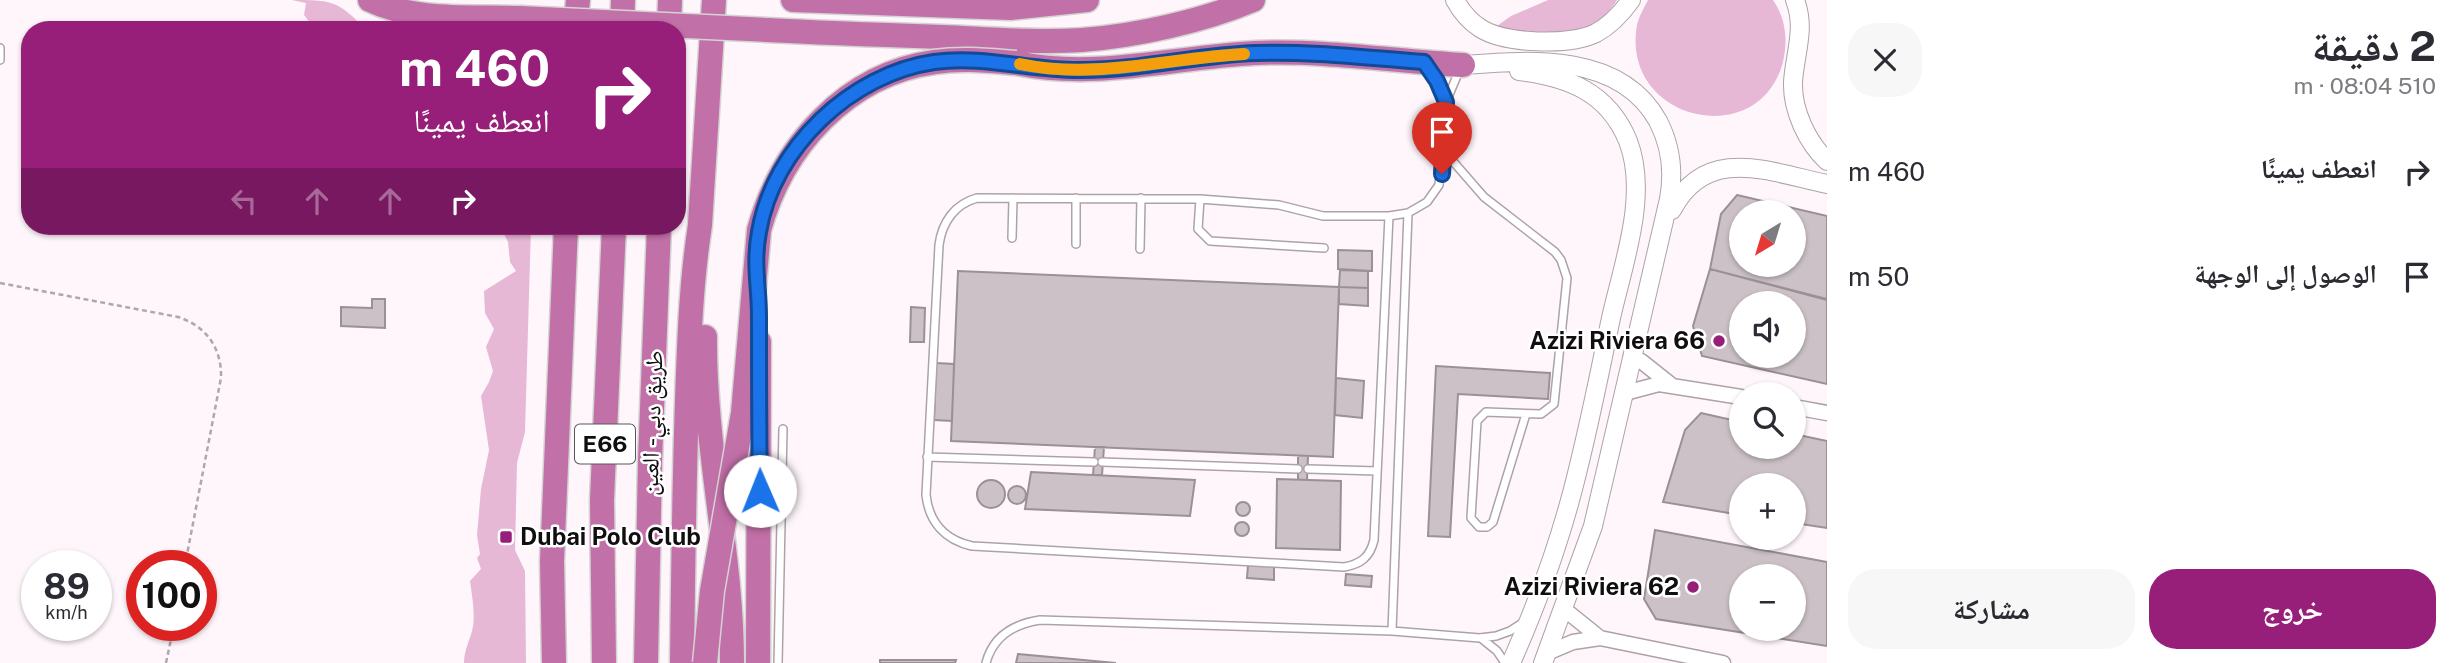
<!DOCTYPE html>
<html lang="ar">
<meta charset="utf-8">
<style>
body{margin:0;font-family:"Public Sans","Noto Naskh Arabic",sans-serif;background:#f7f7f7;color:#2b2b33;direction:rtl;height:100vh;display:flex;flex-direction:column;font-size:26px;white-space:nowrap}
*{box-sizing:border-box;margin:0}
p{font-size:23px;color:#7c7c81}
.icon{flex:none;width:38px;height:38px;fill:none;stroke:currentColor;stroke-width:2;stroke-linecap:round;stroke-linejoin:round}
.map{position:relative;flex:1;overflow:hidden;direction:ltr}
.panel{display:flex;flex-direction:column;background:#fff;width:630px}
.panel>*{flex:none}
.guide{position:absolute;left:21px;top:21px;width:665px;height:214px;border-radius:28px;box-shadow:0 2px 5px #0004;direction:rtl;background:#971f7a;color:#fff;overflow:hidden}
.needle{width:46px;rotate:218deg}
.tools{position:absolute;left:1729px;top:200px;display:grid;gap:14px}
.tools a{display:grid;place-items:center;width:77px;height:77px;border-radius:50%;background:#fff;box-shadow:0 2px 5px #0004;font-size:35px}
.speed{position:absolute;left:21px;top:550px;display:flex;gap:14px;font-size:35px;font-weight:700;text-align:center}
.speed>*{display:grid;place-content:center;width:91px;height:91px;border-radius:50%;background:#fff;box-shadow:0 2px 5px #0004;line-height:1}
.speed small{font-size:18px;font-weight:400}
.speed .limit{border:10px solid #d22;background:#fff;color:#111}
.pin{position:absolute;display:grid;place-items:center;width:60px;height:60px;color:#fff;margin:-72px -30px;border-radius:50% 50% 50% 0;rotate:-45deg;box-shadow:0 0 7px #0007}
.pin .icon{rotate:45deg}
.me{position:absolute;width:77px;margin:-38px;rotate:359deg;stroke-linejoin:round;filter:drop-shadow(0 0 5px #0008)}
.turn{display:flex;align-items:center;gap:24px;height:147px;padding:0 21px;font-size:32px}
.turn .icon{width:91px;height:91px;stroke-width:2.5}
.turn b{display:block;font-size:49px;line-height:60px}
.lanes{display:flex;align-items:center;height:66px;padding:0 21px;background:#0003;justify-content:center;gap:35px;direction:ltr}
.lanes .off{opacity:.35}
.round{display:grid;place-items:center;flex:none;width:74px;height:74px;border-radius:28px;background:#f7f7f7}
.summary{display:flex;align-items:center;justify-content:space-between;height:119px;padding:0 21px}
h1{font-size:42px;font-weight:700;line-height:52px}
.action{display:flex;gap:14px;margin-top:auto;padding:14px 21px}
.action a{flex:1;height:80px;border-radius:28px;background:#971f7a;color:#fff;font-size:28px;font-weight:700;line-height:80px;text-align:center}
.action a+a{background:#f7f7f7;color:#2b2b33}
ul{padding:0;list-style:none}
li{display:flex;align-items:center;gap:21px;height:105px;padding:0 21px}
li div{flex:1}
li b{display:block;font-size:26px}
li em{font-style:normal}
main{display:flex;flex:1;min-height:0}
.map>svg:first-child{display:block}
.green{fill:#e6b8d6}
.building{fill:#cbc1c7;stroke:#9a9096;stroke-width:2;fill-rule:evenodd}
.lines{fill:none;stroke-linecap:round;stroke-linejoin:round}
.service-casing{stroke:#ada2a9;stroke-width:10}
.minor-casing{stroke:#ada2a9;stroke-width:17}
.tertiary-casing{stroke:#ada2a9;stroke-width:20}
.motorway-casing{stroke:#d4d4d4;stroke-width:27}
.path{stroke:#aea7ab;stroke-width:2.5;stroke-dasharray:5 3.5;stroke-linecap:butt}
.service{stroke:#fff;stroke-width:7}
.minor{stroke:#fff;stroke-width:14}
.tertiary{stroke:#fff;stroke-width:18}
.motorway{stroke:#c270a8;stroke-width:24}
.motorway-bridge-casing{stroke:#d4d4d4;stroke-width:27;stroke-linecap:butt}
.motorway-bridge{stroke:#c270a8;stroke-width:24}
.route-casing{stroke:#114b97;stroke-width:18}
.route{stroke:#1a73e8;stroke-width:12}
.slow{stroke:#f59e0b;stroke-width:12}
.poi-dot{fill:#971f7a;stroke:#fff;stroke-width:2.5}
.labels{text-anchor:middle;stroke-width:5;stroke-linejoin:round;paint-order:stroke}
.shield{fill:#fff;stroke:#585658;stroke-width:2}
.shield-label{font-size:23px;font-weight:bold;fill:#110e10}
.poi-label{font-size:24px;font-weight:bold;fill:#110e10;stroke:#fff;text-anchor:end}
.street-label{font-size:24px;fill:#110e10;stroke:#fff}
</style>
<main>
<section class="panel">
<div class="summary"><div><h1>2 دقيقة</h1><p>510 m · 08:04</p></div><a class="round"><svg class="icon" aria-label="close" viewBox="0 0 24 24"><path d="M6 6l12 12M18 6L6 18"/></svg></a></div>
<ul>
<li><svg class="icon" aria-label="right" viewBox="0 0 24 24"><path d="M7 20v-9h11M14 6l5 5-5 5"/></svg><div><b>انعطف يمينًا</b></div><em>460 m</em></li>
<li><svg class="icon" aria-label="arrive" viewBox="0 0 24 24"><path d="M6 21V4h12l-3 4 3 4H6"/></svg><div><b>الوصول إلى الوجهة</b></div><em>50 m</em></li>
</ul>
<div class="action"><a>خروج</a><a>مشاركة</a></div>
</section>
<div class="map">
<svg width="1827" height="663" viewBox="0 0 1827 663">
<rect width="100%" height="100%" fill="#fff6fb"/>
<path class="green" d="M292 0C331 0 338 0 366 30L315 29 304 15 306 3Z
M1548 0H1617C1609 14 1591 31 1574 34 1558 37 1513 32 1497 26L1511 16Z
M1648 0H1773C1786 19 1788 40 1783 62 1759 153 1620 121 1637 25 1639 16 1644 8 1648 0Z
M500 226H531L525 432 517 463 515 550 525 571 526 663H464C464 651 469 642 472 631 476 616 472 596 470 581L481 569 477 558 480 554 477 535 481 489 489 450 481 396 489 382 493 371 486 347 494 329 485 313 484 291 516 271 510 262 508 242Z"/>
<path class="building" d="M1737 195 1827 216V299L1710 269 1721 214ZM1741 212H1794V264H1741Z
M1338 250 1372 251V271L1338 269Z
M1710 269 1827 300V384L1702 356 1693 326ZM1741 303H1794V355H1741Z
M1340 270 1368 271V288L1339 287Z
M958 271 1339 287 1333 457 951 441Z
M1339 287 1368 288V306L1339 304Z
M372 299H385V328L341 326V307L372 308Z
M911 307 925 308 924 342H910Z
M936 363 954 364 952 421 934 420Z
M1436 366 1550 373 1548 399 1458 394 1450 537 1428 536Z
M1336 378 1364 381 1362 418 1335 415Z
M1701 413 1741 422V446H1794V434L1827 441V528L1794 523V485H1741V515L1663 502 1685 430Z
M1095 447H1104L1102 475H1093Z
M1298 456H1308L1307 480H1298Z
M1031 472 1195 480 1190 516 1025 509Z
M1277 479 1341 481 1340 550 1276 548Z
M977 494a14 14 0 1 1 28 0a14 14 0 1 1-28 0Z
M1008 495a9 9 0 1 1 18 0a9 9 0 1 1-18 0Z
M1236 509a7 7 0 1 1 14 0a7 7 0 1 1-14 0Z
M1235 529a7 7 0 1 1 14 0a7 7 0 1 1-14 0Z
M1655 530 1827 562V646L1656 619 1644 599ZM1741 576H1794V628H1741Z
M1248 565 1274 566V580L1247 578Z
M1346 574 1372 576 1371 587 1345 585Z
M1018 654 1116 663H1016Z
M880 660H956L955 663H880Z"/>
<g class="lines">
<defs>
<path id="service" d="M0 48V60
M1429 68 1446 101
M1444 151 1484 197 1555 252 1561 260 1567 278 1554 404 1541 414 1486 412 1477 421 1471 518 1479 527H1487L1493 522 1526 414
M1200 199 1198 229 1210 241 1324 248
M1389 216 1374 540C1370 557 1361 564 1344 567L972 546C945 540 929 522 926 495L939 245C942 222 955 204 977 198L1200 199 1279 205 1323 216H1389L1408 213 1427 202 1439 185 1446 102 1459 71
M1012 238 1013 198
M1076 244V198
M1140 249 1141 198
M927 457 1094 462
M1102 462 1298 469
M1308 469 1377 471
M1392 631 1408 213
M1481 638 1497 651 1505 663
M778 663 783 429
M986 663C993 636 1014 624 1040 620L1392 631 1480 638 1496 636 1510 631 1524 622"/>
<path id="minor" d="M1631 356 1641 361 1670 384
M1625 393 1659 384 1741 397
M1794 407 1827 413
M1564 609 1600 638
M1547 653 1573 642 1600 638 1723 663"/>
<path id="tertiary" d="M1455 0C1461 11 1469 21 1480 28 1505 44 1570 46 1596 33 1611 25 1621 14 1631 0
M1795 0C1806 29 1795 52 1793 82 1792 110 1807 142 1827 161
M1463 65C1530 60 1620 52 1658 121 1671 146 1674 172 1669 199L1593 526 1543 663
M1672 210C1706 144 1769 172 1827 184
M1511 663C1534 611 1554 558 1569 504 1586 443 1598 380 1611 318 1623 264 1649 195 1628 141 1608 92 1568 77 1519 71"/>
<path id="motorway" d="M370 0C415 22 471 16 520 18
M793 0 1010 8 1087 0
M575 30 578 0
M622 30 623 0
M669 30 670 0
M767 30C825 33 884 35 943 37 989 39 1036 43 1082 40 1136 36 1203 21 1253 0
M1016 63C1096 80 1174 57 1255 53 1324 50 1394 61 1463 65
M705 337C704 447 732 554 732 663
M554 663 552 561 566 226
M604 663 602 500 614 226
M646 663 650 461 659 226
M682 663C683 576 684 488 687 401 689 342 691 283 700 225L714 0
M758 663 759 342"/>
</defs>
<use href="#service" class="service-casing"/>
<use href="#minor" class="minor-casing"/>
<use href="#tertiary" class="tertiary-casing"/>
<use href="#motorway" class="motorway-casing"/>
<path class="path" d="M0 283 178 317C206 326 222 348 221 378L185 565
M166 663 174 625"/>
<use href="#service" class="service"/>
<use href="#minor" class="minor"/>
<use href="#tertiary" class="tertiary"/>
<use href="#motorway" class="motorway"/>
<defs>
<path id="motorway-bridge" d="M520 18 767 30
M705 663 712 591 743 413 759 230C782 147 846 74 935 62 962 58 989 61 1016 63"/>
</defs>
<use href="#motorway-bridge" class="motorway-bridge-casing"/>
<use href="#motorway-bridge" class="motorway-bridge"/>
</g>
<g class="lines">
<defs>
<path id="route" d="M760 491C759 433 759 374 759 316 759 286 753 264 759 232 773 148 851 74 934 62 984 55 1032 71 1082 70 1140 70 1197 55 1255 53 1312 51 1369 58 1424 62L1437 81 1446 102 1442 174"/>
</defs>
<use href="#route" class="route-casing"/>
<use href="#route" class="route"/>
<path class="slow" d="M1020 64C1095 80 1168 58 1244 54"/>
</g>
<g class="poi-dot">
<circle cx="1719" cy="341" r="7"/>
<rect x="499" y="530" width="14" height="14" rx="3.5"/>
<circle cx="1693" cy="587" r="7"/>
</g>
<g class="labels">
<rect class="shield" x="575" y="424.5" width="60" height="39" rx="5"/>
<g class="shield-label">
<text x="605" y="452">E66</text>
</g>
<g class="poi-label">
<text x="1705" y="349">Azizi Riviera 66</text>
<text x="520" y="545" text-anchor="start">Dubai Polo Club</text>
<text x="1679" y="595">Azizi Riviera 62</text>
</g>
<g class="street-label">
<text transform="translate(652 423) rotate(-88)" y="8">طريق دبي - العين</text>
</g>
</g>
</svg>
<div class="tools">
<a><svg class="needle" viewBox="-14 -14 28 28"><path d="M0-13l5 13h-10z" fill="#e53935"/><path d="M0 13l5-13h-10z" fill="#7c7c81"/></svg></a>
<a><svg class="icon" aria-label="sound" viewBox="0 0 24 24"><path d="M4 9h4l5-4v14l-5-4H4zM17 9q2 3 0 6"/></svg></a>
<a><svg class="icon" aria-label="search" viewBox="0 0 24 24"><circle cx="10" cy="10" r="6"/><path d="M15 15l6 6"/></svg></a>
<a>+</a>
<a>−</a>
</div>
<div class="speed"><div>89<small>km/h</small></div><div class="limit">100</div></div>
<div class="pin" style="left:1442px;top:174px;background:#d93025"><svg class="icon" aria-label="arrive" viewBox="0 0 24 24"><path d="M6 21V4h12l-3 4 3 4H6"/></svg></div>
<svg class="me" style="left:760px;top:491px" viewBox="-20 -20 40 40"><circle r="19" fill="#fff"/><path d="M0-13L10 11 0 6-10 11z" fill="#1a73e8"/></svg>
<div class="guide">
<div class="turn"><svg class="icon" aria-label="right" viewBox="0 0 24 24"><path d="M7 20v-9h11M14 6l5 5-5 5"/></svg><div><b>460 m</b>انعطف يمينًا</div></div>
<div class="lanes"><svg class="icon off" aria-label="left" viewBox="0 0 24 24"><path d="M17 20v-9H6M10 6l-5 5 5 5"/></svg><svg class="icon off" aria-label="ahead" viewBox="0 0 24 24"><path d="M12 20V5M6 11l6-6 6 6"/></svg><svg class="icon off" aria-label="ahead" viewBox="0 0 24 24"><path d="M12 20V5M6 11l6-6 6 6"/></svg><svg class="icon" aria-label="right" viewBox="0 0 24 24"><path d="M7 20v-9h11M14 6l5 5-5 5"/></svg></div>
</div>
</div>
</main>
